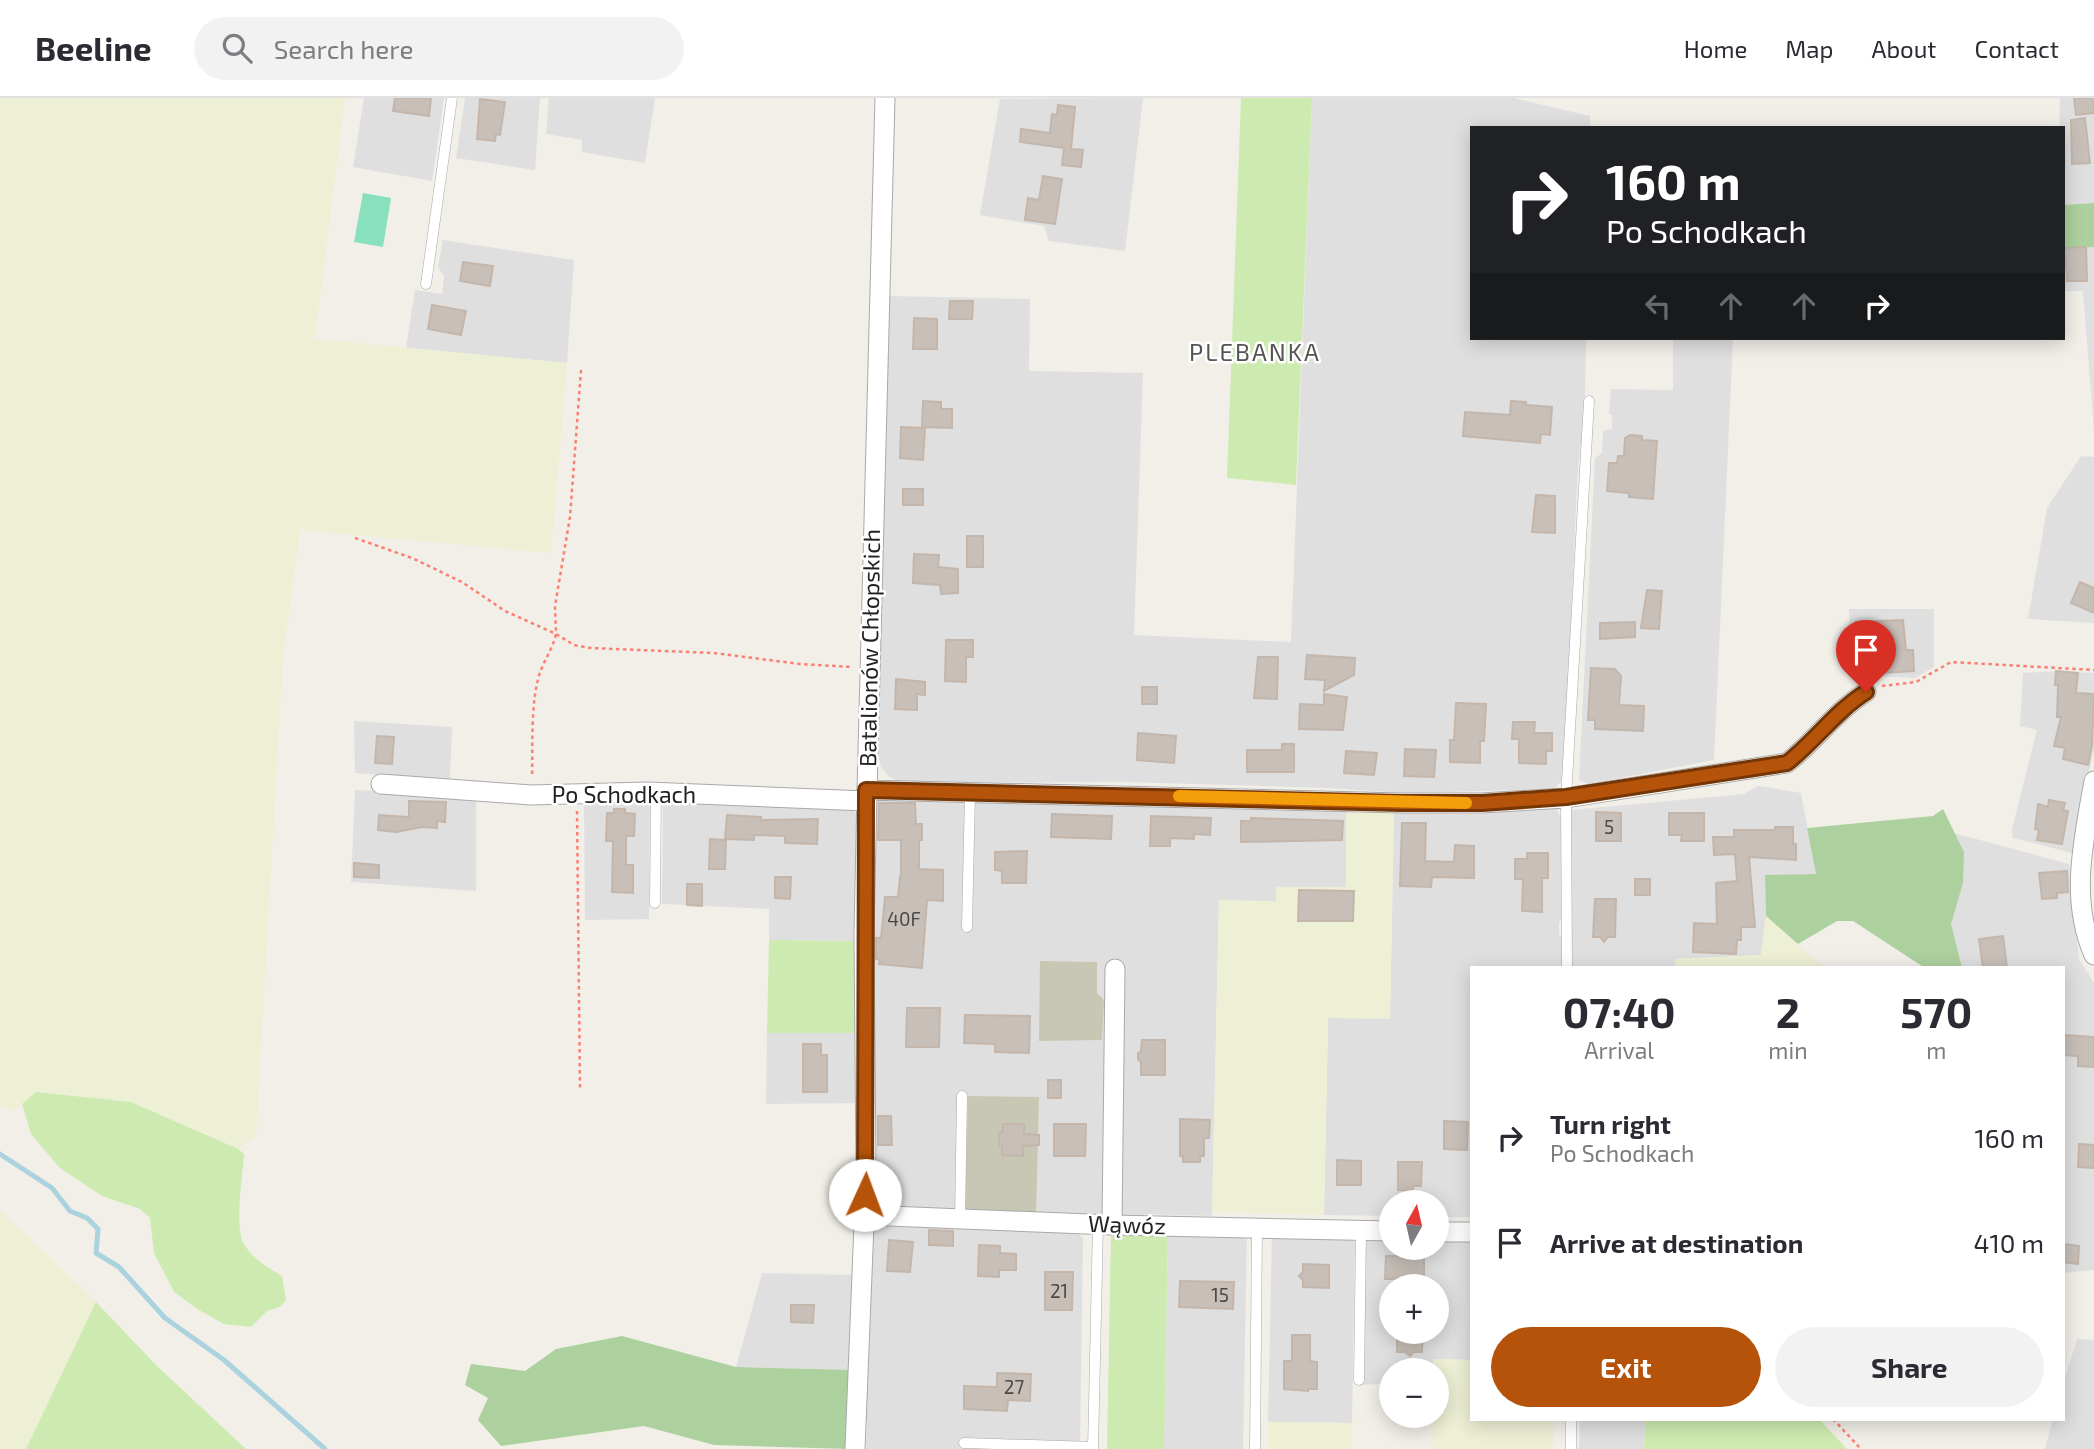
<!DOCTYPE html>
<meta charset="utf-8">
<style>
body{margin:0;font-family:"Exo 2",sans-serif;background:#f2f2f3;color:#2b2b33;height:100vh;display:flex;flex-direction:column;font-size:26px;white-space:nowrap}
*{box-sizing:border-box;margin:0}
p{font-size:23px;color:#7c7c81}
.icon{flex:none;width:38px;height:38px;fill:none;stroke:currentColor;stroke-width:2;stroke-linecap:round;stroke-linejoin:round}
.map{position:relative;flex:1;overflow:hidden}
.details{position:absolute;left:1470px;top:868px;width:595px;height:455px;display:flex;flex-direction:column;background:#fff;border-radius:0px;box-shadow:0 4px 18px #0003}
.details>*{flex:none}
.banner{position:absolute;left:1470px;top:28px;width:595px;height:214px;border-radius:0px;box-shadow:0 4px 18px #0003;background:#202124;color:#fff;overflow:hidden}
.needle{width:46px;rotate:8deg}
.fabs{position:absolute;left:1379px;top:1092px;display:grid;gap:14px}
.fabs a{display:grid;place-items:center;width:70px;height:70px;border-radius:50%;background:#fff;box-shadow:0 4px 18px #0003;font-size:35px}
.pin{position:absolute;display:grid;place-items:center;width:60px;height:60px;color:#fff;margin:-72px -30px;border-radius:50% 50% 50% 0;rotate:-45deg;box-shadow:0 0 7px #0007}
.pin .icon{rotate:45deg}
.me{position:absolute;width:77px;margin:-38px;rotate:2deg;stroke-linejoin:round;filter:drop-shadow(0 0 5px #0008)}
.turn{display:flex;align-items:center;gap:24px;height:147px;padding:0 21px;font-size:32px}
.turn .icon{width:91px;height:91px;stroke-width:2.5}
.turn b{display:block;font-size:49px;line-height:60px}
.lanes{display:flex;align-items:center;height:66px;padding:0 21px;background:#0003;justify-content:center;gap:35px;direction:ltr}
.lanes .off{opacity:.35}
.eta{display:flex;justify-content:space-evenly;align-items:center;height:119px;text-align:center}
.eta b{font-size:42px;font-weight:700;line-height:49px}
.cta{display:flex;gap:14px;margin-top:auto;padding:14px 21px}
.cta a{flex:1;height:80px;border-radius:42px;background:#b45309;color:#fff;font-size:28px;font-weight:700;line-height:80px;text-align:center}
.cta a+a{background:#f2f2f3;color:#2b2b33}
ul{padding:0;list-style:none}
li{display:flex;align-items:center;gap:21px;height:105px;padding:0 21px}
li div{flex:1}
li b{display:block;font-size:26px}
li em{font-style:normal}
header{display:flex;align-items:center;gap:42px;box-sizing:border-box;height:98px;padding:0 35px;background:#fff;border-bottom:2px solid #e1e1e2}
header strong{font-size:33px}
nav{display:flex;gap:38px;margin-inline-start:auto;font-size:24px}
.search{width:490px;height:63px;background:#f2f2f3;display:flex;align-items:center;gap:18px;box-sizing:border-box;padding:0 24px;border-radius:38px;color:#7c7c81;font-size:26px}
.map>svg:first-child{display:block}
.residential{fill:#e0dfdf;fill-rule:evenodd}
.construction{fill:#c7c7b4}
.farmland{fill:#eef0d5}
.grass{fill:#cdebb0}
.forest{fill:#add19e}
.pitch{fill:#88e0be}
.lines{fill:none;stroke-linecap:round;stroke-linejoin:round}
.stream{stroke:#aad3df;stroke-width:5}
.building{fill:#c7bfb8;stroke:#c4b6ab;stroke-width:2}
.lane-casing{stroke:#a9a9a9;stroke-width:11}
.street-casing{stroke:#a9a9a9;stroke-width:21}
.path{stroke:#fa8072;stroke-width:2.5;stroke-dasharray:3.5 3.5;stroke-linecap:butt}
.lane{stroke:#fff;stroke-width:10}
.street{stroke:#fff;stroke-width:19}
.route-casing{stroke:#753606;stroke-width:18}
.route{stroke:#b45309;stroke-width:12}
.slow{stroke:#f59e0b;stroke-width:12}
.labels{text-anchor:middle;stroke-width:5;stroke-linejoin:round;paint-order:stroke}
.number-label{font-size:19px;fill:#4b4948}
.street-label{font-size:23px;fill:#222;stroke:#fff}
.neighbourhood-label{font-size:24px;letter-spacing:2px;fill:#555;stroke:#fff}
</style>
<header>
<strong>Beeline</strong>
<div class="search"><svg class="icon" aria-label="search" viewBox="0 0 24 24"><circle cx="10" cy="10" r="6"/><path d="M15 15l6 6"/></svg>Search here</div>
<nav><a>Home</a><a>Map</a><a>About</a><a>Contact</a></nav>
</header>
<div class="map">
<svg width="2094" height="1351" viewBox="0 0 2094 1351">
<rect width="100%" height="100%" fill="#f2efe9"/>
<path class="residential" d="M364 0H444L432 83 353 69Z
M465 0H540L535 72 456 60Z
M549 0H655L645 65 582 54V42L546 36Z
M1143 0 1125 153 1049 143 1044 128 980 117 1000 1Z
M1312 0H1513L1590 18V30H1472V240H1586L1584 348H1580L1577 386 1564 680 1554 691 1407 695 1327 690 1125 684 903 685 889 679 881 669 879 661 878 595 886 198 1030 201 1029 273 1143 275 1134 537 1291 544Z
M2060 0H2094V105L2063 107V30H2059Z
M443 142 574 162 567 265 406 250 415 192 442 196 444 178 438 169Z
M2094 149V333L2083 193H2063V150Z
M1673 240H1733L1714 662 1589 686 1579 682 1595 360 1602 355 1603 333 1612 331V317L1609 316 1611 291 1673 292Z
M2081 358 2094 359V525L2028 521 2047 410Z
M1849 511H1934V569L1915 580 1852 577Z
M2056 573 2094 575V651L2072 755 2013 740 2012 731 2037 632 2020 628 2023 575Z
M354 623 452 629 450 682 355 675Z
M1758 688 1801 695 1816 776 1765 778 1766 818 1761 857 1675 861V870H1571V712L1744 696Z
M355 692 476 697V793L351 784Z
M650 700 649 821 585 822 584 702Z
M663 701 847 708 858 717 857 843 769 842V811L662 806Z
M870 702 1346 713V789H1276V803H1219L1212 1118 1145 1116 1139 1121 1036 1120 1038 999 965 1118 884 1114 872 1102Z
M1555 708 1563 723 1562 819 1559 825V837L1562 838V870H1472V1119H1437V1104H1391V1118L1324 1117 1328 920H1390L1394 714 1477 716Z
M1950 734 2069 766 2079 861 2094 885V1172L2063 1175V870H1952Z
M767 935H858L859 1005 766 1006Z
M873 1129 1073 1130 1083 1140 1080 1351H866L867 1323 860 1322Z
M1168 1133 1247 1135 1243 1351H1164Z
M1272 1135 1355 1137 1352 1325 1268 1324Z
M1366 1137 1391 1138V1150H1437V1139H1472V1262L1434 1261 1433 1272H1391V1285L1363 1287ZM1391 1188H1437V1234H1391Z
M762 1175 855 1177 854 1272 736 1269Z
M2077 1241 2094 1242V1351H2045L2053 1321H2063V1287Z
M1580 1321H1646L1644 1351H1579Z"/>
<path class="construction" d="M1040 863 1097 864V895L1104 902 1102 942 1039 943Z
M968 998 1039 999 1036 1120 965 1118Z"/>
<path class="farmland" d="M0 0H345L315 241 567 265 551 455 300 432 283 560 256 1038 238 1051 131 1004 36 994 15 1012 0 1009Z
M1346 713 1394 714 1390 921 1328 920 1324 1117 1212 1114 1219 802 1276 803V789H1346Z
M1766 818 1825 870H1675V861L1761 857Z
M0 1112 96 1204 26 1351H0Z
M1433 1261 1472 1262V1321H1554L1553 1351H1432L1433 1318H1437V1272H1433Z
M1268 1324 1352 1325V1351H1268Z"/>
<path class="grass" d="M1241 0H1312L1296 387 1227 380Z
M769 842 857 843 858 935H767Z
M36 994 131 1004 238 1051 244 1056C243 1077 234 1128 244 1146 253 1161 268 1170 282 1178L286 1202 280 1209 267 1213 251 1229 224 1226 199 1212 174 1194 154 1155 150 1120 140 1111 102 1098 60 1070 31 1036 22 1006Z
M1111 1133H1168L1164 1351H1107Z
M96 1204 157 1268 246 1351H26Z
M1646 1321H1819L1847 1351H1644Z"/>
<path class="forest" d="M2094 105V149L2063 150V107Z
M1943 711 1964 754 1963 785 1951 826 1962 870H1925L1853 823H1837L1798 846 1766 818 1765 777 1816 776 1807 730 1933 718Z
M622 1238 736 1269 854 1272 850 1351 714 1347 644 1328 501 1348 478 1322 488 1300 465 1287 471 1266 525 1273 556 1251Z"/>
<path class="pitch" d="M363 95 391 100 383 149 354 144Z"/>
<g class="lines">
<path class="stream" d="M0 1056 52 1090 70 1113 87 1120 98 1131 96 1155 119 1169 165 1220 224 1262 325 1351"/>
</g>
<path class="building" d="M395 0H431L429 18 393 13Z
M2074 0H2094V15L2076 17Z
M480 1 505 4 500 37 496 36 495 43 477 41Z
M1058 7 1075 9 1071 51 1083 52 1081 69 1062 67 1064 50 1020 44 1021 31 1050 35 1052 16 1057 17Z
M2085 20 2090 65 2072 66 2071 22Z
M1043 78 1062 81 1055 126 1025 122 1028 100 1039 102Z
M2086 149 2087 183H2067L2065 150Z
M463 164 493 168 490 188 460 183Z
M950 203H973L972 221H949Z
M432 207 466 213 461 237 428 231Z
M914 220 937 221V251H913Z
M923 303 941 304V311H952V330L922 329Z
M1511 303 1526 304V307L1552 309 1550 337 1541 336 1540 345 1463 338 1465 314 1510 317Z
M901 329 925 330 923 362 900 360Z
M1630 337 1642 338V342L1657 343 1653 401 1629 399V395L1607 393 1609 365H1617L1618 358H1624L1625 340Z
M903 391H923V407H903Z
M1536 397 1555 398V435L1532 434Z
M967 438H983V469H967Z
M914 456 939 457 938 469 958 471V495L941 496 940 487 913 485Z
M2080 484 2094 490V515L2071 505Z
M1647 492 1662 493 1659 531 1641 530Z
M1903 522 1906 552H1913L1914 573 1883 575 1882 552 1855 554V524Z
M1635 524V539L1600 541V525Z
M946 542H973V559H966V584L945 583Z
M1307 557 1355 560 1354 577 1324 593 1325 582 1305 581Z
M1258 559H1278L1277 601 1254 600Z
M1591 570 1615 571 1621 578 1619 607 1644 608 1643 633 1595 631V622H1588Z
M2056 573 2078 575 2076 595 2094 596 2092 648 2088 667 2063 661 2065 650 2054 648 2061 619H2057L2058 587H2055Z
M896 581 925 584V597L917 596V612L895 611Z
M1142 589H1157V606H1142Z
M1324 596 1347 599 1343 632 1299 631 1300 606 1324 607Z
M1456 605 1486 606 1484 643H1480V665L1450 664V642H1454Z
M1513 624H1535L1534 635H1552V653H1546V666L1519 665V641H1512Z
M1138 635 1176 638 1174 665 1137 662Z
M377 638 394 639 392 666 375 665Z
M1282 646H1294V674H1247V652H1282Z
M1405 651 1436 652 1434 679 1404 678Z
M1346 653 1377 655 1374 677 1344 675Z
M2049 702 2065 705 2063 712 2068 713 2062 746 2037 742 2039 732 2035 731 2038 706 2048 709Z
M409 703 446 704 445 724 437 723V730L422 729 396 734 378 732 379 717 409 719Z
M879 705H915L916 726H922V742H919V771L943 772V803L927 802 922 870 879 866 880 862 876 861V840H881L885 799H898L900 779 901 780V742H878Z
M614 711H625V715L635 716 634 738H626V767H633V795L612 794 613 743H606L607 715H614Z
M1596 714 1621 715V743H1596Z
M1669 715H1704V743H1681L1682 737H1669Z
M1052 716 1112 718 1111 741 1051 739Z
M727 717 761 719V722L818 721 817 746 785 745V738L754 737V742L725 741Z
M1151 718 1211 720 1210 737 1194 736V741L1170 740V748H1150Z
M1251 720 1343 723 1342 742 1241 744V723H1251Z
M1402 725H1426L1425 763 1454 764 1455 747 1474 748V780L1432 779 1431 789 1400 788Z
M1775 729H1793V746H1796V762L1749 759 1755 829H1741V842H1737L1736 856 1693 854 1694 825 1717 826 1716 785 1737 783 1735 756 1714 757 1713 739H1734V732H1775Z
M710 741 726 742 725 771H709Z
M1027 753 1026 785H1002V773L995 772V754Z
M1527 755H1548V780H1542V814L1522 813 1523 781H1515V761H1527Z
M354 765 379 767V780L354 779Z
M2067 773 2068 794 2057 795V800L2042 801 2039 775Z
M775 779H791L790 801 775 800Z
M1635 781H1650V797H1635Z
M687 786H702V808L687 807Z
M1299 792 1354 793 1353 823H1298Z
M1595 801H1616L1615 839H1608L1604 844 1600 839H1593Z
M2003 838 2007 870H1983L1979 841Z
M907 910H940L939 949H906Z
M965 917 1030 918 1029 955 995 954V946L964 945Z
M2063 937 2094 939V969L2078 968V958L2063 957Z
M1142 942H1165V977H1141V964L1138 961V955L1141 953Z
M803 946H821V957H827V994H803Z
M1048 982H1061V1000H1048Z
M878 1018H891L892 1047H878Z
M1180 1021 1210 1022 1209 1040H1204V1058H1200V1064H1183V1058H1180Z
M1444 1023 1468 1024 1467 1052 1444 1051Z
M1003 1026H1024V1036L1039 1037V1047L1023 1048V1058L1002 1057V1048H999V1035H1002Z
M1054 1026H1086L1085 1058H1054Z
M2079 1046 2094 1047V1070L2078 1069Z
M1337 1062 1361 1063V1087H1337Z
M1398 1064H1422L1421 1088H1413V1093L1398 1092Z
M929 1132 953 1133V1148L929 1147Z
M889 1142 913 1144 910 1174 887 1173Z
M2063 1146 2079 1148 2078 1166 2063 1164Z
M979 1147 1000 1148V1155L1016 1156V1172H999V1179L978 1178Z
M1407 1153H1424V1187L1407 1186V1181H1385L1386 1158H1407Z
M1303 1166 1329 1167V1190L1303 1189V1182L1299 1178 1303 1174Z
M1045 1174H1073L1072 1212H1045Z
M1180 1183 1234 1184 1233 1211 1179 1209Z
M791 1207H814L813 1225 791 1224Z
M1397 1234H1423L1422 1254H1414L1410 1258 1405 1254H1397Z
M1292 1237H1310V1263L1317 1264V1291H1308V1293L1284 1291V1263H1292Z
M997 1275 1031 1276 1030 1303 1008 1302 1007 1313 964 1311V1288L997 1289Z"/>
<g class="lines">
<defs>
<path id="lane" d="M426 186 452 0
M655 805 656 694
M967 829 970 694
M1567 870 1566 700 1589 303
M960 1121 962 998
M1359 1282 1361 1132
M964 1345 1093 1349
M1093 1351 1098 1126
M1255 1351 1257 1130
M1571 1351V1321"/>
<path id="street" d="M2094 683C2084 741 2069 800 2094 857
M381 686 531 697 648 694 866 703
M867 692 1401 705H1482L1566 700 1787 665C1815 643 1836 613 1866 594
M864 1117 1112 1127 1391 1133
M1112 1127 1115 871
M1437 1134H1472
M855 1351 866 1076 864 835 867 692 885 0"/>
</defs>
<use href="#lane" class="lane-casing"/>
<use href="#street" class="street-casing"/>
<path class="path" d="M581 272 570 419 555 508 556 536 574 547 590 550 714 555 800 566 852 569
M355 440 412 460 462 484 505 513 556 536C553 550 546 559 541 572 530 600 533 649 532 679
M1882 588 1916 584 1951 564 2094 572
M577 713 580 990
M1833 1321 1861 1351"/>
<use href="#lane" class="lane"/>
<use href="#street" class="street"/>
</g>
<g class="lines">
<defs>
<path id="route" d="M865 1097 866 692 1401 705H1482L1566 699 1787 665C1815 643 1836 613 1866 594"/>
</defs>
<use href="#route" class="route-casing"/>
<use href="#route" class="route"/>
<path class="slow" d="M1179 698 1466 705"/>
</g>
<g class="labels">
<g class="number-label">
<text x="1609" y="736">5</text>
<text x="904" y="828">40F</text>
<text x="1059" y="1200">21</text>
<text x="1220" y="1204">15</text>
<text x="1014" y="1296">27</text>
</g>
<g class="street-label">
<text transform="translate(870 550) rotate(-89)" y="8">Batalionów Chłopskich</text>
<text x="624" y="705">Po Schodkach</text>
<text transform="translate(1127 1127) rotate(2)" y="8">Wąwóz</text>
</g>
<g class="neighbourhood-label">
<text x="1255" y="263">PLEBANKA</text>
</g>
</g>
</svg>
<div class="fabs">
<a><svg class="needle" viewBox="-14 -14 28 28"><path d="M0-13l5 13h-10z" fill="#e53935"/><path d="M0 13l5-13h-10z" fill="#7c7c81"/></svg></a>
<a>+</a>
<a>−</a>
</div>
<div class="pin" style="left:1866px;top:594px;background:#d93025"><svg class="icon" aria-label="arrive" viewBox="0 0 24 24"><path d="M6 21V4h12l-3 4 3 4H6"/></svg></div>
<svg class="me" style="left:865px;top:1097px" viewBox="-20 -20 40 40"><circle r="19" fill="#fff"/><path d="M0-13L10 11 0 6-10 11z" fill="#b45309"/></svg>
<div class="banner">
<div class="turn"><svg class="icon" aria-label="right" viewBox="0 0 24 24"><path d="M7 20v-9h11M14 6l5 5-5 5"/></svg><div><b>160 m</b>Po Schodkach</div></div>
<div class="lanes"><svg class="icon off" aria-label="left" viewBox="0 0 24 24"><path d="M17 20v-9H6M10 6l-5 5 5 5"/></svg><svg class="icon off" aria-label="ahead" viewBox="0 0 24 24"><path d="M12 20V5M6 11l6-6 6 6"/></svg><svg class="icon off" aria-label="ahead" viewBox="0 0 24 24"><path d="M12 20V5M6 11l6-6 6 6"/></svg><svg class="icon" aria-label="right" viewBox="0 0 24 24"><path d="M7 20v-9h11M14 6l5 5-5 5"/></svg></div>
</div>
<section class="details">
<div class="eta">
<div><b>07:40</b><p>Arrival</p></div>
<div><b>2</b><p>min</p></div>
<div><b>570</b><p>m</p></div>
</div>
<ul>
<li><svg class="icon" aria-label="right" viewBox="0 0 24 24"><path d="M7 20v-9h11M14 6l5 5-5 5"/></svg><div><b>Turn right</b><p>Po Schodkach</p></div><em>160 m</em></li>
<li><svg class="icon" aria-label="arrive" viewBox="0 0 24 24"><path d="M6 21V4h12l-3 4 3 4H6"/></svg><div><b>Arrive at destination</b></div><em>410 m</em></li>
</ul>
<div class="cta"><a>Exit</a><a>Share</a></div>
</section>
</div>
